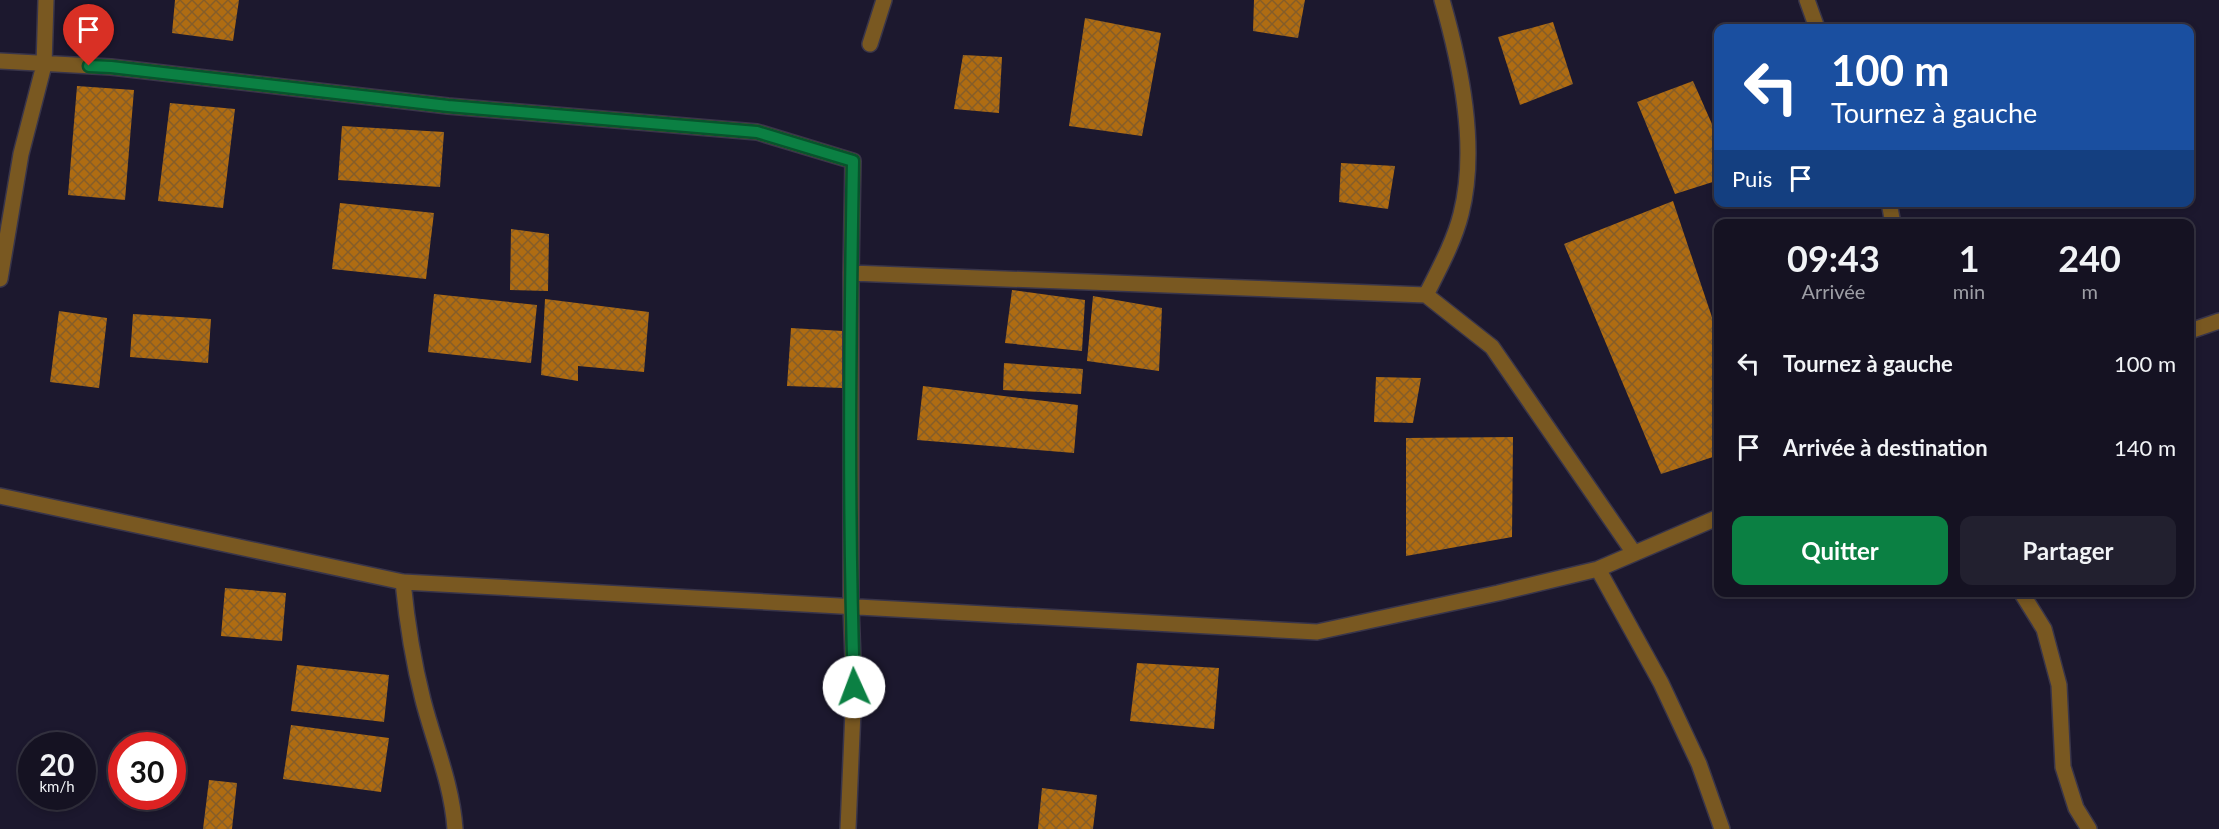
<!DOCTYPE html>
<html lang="fr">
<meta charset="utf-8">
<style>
body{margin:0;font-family:Lato,sans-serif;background:#22202f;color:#f1f3f6;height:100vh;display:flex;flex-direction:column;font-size:22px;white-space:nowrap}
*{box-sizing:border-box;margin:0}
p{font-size:20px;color:#9d9ea5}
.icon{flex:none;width:33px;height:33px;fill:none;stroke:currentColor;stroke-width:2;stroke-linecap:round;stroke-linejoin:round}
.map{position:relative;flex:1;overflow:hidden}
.sheet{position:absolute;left:1714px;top:219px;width:480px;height:378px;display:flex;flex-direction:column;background:#151222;border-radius:12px;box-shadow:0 3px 9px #0003,0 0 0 2px #343240}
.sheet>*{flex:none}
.hud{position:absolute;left:1714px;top:24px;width:480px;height:183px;border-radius:12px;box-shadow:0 3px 9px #0003,0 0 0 2px #343240;background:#1a4fa0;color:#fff;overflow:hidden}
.speed{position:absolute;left:18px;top:732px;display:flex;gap:12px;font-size:30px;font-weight:700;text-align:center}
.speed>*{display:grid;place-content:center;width:78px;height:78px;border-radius:50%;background:#151222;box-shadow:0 3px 9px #0003,0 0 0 2px #343240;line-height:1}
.speed small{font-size:15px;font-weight:400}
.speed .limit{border:9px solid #d22;background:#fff;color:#111}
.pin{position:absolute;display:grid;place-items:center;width:51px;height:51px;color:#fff;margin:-62px -26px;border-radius:50% 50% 50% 0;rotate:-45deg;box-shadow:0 0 6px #0007}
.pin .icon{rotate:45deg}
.me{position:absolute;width:66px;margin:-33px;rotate:358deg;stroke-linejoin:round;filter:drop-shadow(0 0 4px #0008)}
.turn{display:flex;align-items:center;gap:21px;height:126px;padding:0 18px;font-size:27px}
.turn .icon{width:78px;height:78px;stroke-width:2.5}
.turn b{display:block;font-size:42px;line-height:51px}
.then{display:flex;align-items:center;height:57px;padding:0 18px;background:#0003;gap:12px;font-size:22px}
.eta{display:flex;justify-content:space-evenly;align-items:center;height:102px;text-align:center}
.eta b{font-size:36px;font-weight:700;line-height:42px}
.primary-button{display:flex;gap:12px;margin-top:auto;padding:12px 18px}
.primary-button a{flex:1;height:69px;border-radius:12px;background:#0b8043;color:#fff;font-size:24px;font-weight:700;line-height:69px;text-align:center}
.primary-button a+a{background:#22202f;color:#f1f3f6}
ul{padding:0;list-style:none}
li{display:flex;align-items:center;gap:18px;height:84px;padding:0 18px}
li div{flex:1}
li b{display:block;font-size:22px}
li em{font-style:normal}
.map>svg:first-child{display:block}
.building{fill:url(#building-cross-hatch)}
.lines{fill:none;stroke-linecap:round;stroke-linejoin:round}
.minor-casing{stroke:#39354a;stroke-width:18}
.minor{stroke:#795821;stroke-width:15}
.route-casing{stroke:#07532c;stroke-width:15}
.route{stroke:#0b8043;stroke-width:10}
</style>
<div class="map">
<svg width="2219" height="829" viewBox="0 0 2219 829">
<defs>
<pattern id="building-cross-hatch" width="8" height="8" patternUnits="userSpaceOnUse" patternTransform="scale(1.5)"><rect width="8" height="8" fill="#af6c12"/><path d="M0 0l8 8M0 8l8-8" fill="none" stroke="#855d29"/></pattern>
</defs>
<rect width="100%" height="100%" fill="#1c182e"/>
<path class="building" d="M175 0H239L233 41 172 33Z
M1254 0H1305L1298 38 1253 31Z
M1085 18 1161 33 1142 136 1069 126Z
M1553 22 1573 84 1520 105 1498 37Z
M963 55 1002 57 999 113 954 109Z
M1693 81 1719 140V180L1675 194 1637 102Z
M77 86 134 90 125 200 68 195Z
M170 103 235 109 223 208 158 201Z
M342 126 444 132 440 187 338 180Z
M1341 163 1395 166 1388 209 1339 202Z
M1673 201 1719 338V455L1661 474 1564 244Z
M340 203 434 213 426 279 332 269Z
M511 229 549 234 548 291 510 290Z
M1012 290 1085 300 1082 351 1005 343Z
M434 294 537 305 531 363 428 352Z
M1093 296 1162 308 1159 371 1087 361Z
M545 299 649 312 644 372 578 366V381L541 375Z
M59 311 107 318 99 388 50 382Z
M133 314 211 319 208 363 130 357Z
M791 328 843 331V388L787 386Z
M1004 363 1083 369 1081 394 1003 390Z
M1376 377 1421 378 1413 423 1374 422Z
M923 386 1078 405 1074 453 917 440Z
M1513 437 1512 537 1406 556V438Z
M225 588 286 593 282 641 221 636Z
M1137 663 1219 668 1214 729 1130 721Z
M297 665 389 675 384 722 291 711Z
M291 725 389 738 381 792 283 779Z
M209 780 237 783 232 829H203Z
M1042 788 1097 795 1093 829H1038Z"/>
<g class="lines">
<defs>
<path id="minor" d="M1807 0 1817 28
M870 44 884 0
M0 61 111 67 448 106 757 132 853 161 851 273V607L854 687 848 829
M1889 202 1893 224
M851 273 1426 295 1492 347 1634 553
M0 279 21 154 44 65 46 0
M1426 295C1439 269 1454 242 1461 214 1478 147 1461 66 1442 0
M2190 331 2219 321
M0 496 403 582 1317 632 1498 593 1598 569 1719 517
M1598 569 1661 683 1699 764 1722 829
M403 582C407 623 413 661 423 700 434 743 452 784 455 829
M2021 592 2044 629 2059 685 2063 767 2076 808 2089 829"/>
</defs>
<use href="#minor" class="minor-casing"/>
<use href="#minor" class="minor"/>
</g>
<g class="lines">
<defs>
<path id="route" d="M89 66 111 67 448 106 757 132 853 161C850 336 848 512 854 687"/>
</defs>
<use href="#route" class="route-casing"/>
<use href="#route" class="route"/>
</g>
</svg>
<div class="speed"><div>20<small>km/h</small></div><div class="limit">30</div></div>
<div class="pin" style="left:89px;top:66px;background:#d93025"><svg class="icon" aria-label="arrive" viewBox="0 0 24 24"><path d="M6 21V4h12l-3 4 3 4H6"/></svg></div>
<svg class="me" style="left:854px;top:687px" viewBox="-20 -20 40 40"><circle r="19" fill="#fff"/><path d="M0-13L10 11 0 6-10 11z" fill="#0b8043"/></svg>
<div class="hud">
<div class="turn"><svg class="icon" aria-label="left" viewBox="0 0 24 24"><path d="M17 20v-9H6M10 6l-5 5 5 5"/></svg><div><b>100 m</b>Tournez à gauche</div></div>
<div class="then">Puis<svg class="icon" aria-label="arrive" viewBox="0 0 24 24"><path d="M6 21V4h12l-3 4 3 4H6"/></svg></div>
</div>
<section class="sheet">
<div class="eta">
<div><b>09:43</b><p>Arrivée</p></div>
<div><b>1</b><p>min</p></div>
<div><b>240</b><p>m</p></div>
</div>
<ul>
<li><svg class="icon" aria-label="left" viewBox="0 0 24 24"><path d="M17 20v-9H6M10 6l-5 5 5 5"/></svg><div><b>Tournez à gauche</b></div><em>100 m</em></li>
<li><svg class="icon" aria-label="arrive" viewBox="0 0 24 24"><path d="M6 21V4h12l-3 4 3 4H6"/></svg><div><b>Arrivée à destination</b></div><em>140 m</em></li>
</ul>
<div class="primary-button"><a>Quitter</a><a>Partager</a></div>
</section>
</div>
